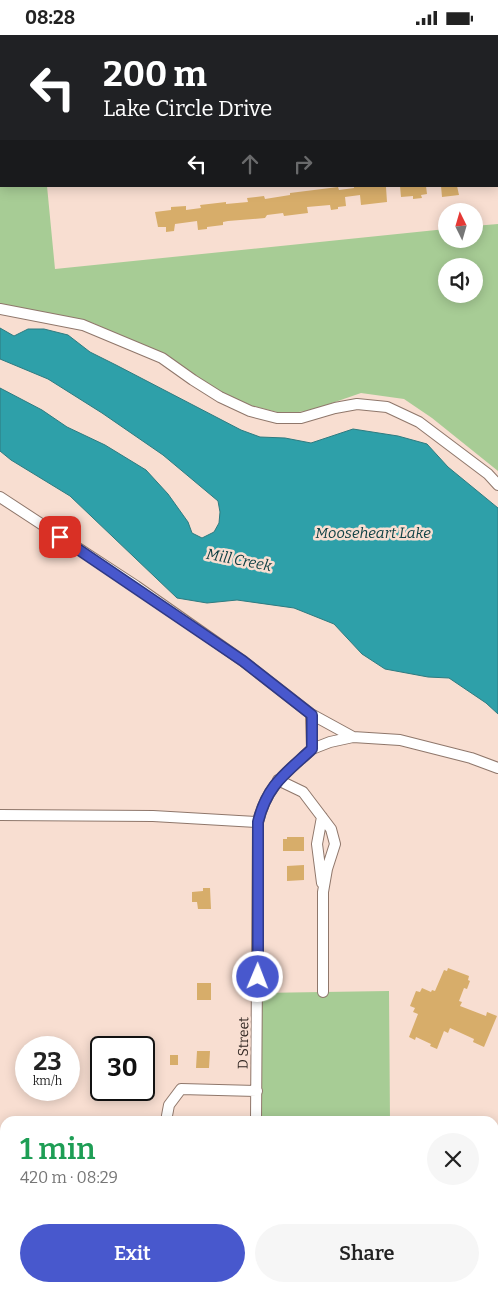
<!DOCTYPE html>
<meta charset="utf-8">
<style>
body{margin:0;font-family:Bitter,serif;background:#f6f6f6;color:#222;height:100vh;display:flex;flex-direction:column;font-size:19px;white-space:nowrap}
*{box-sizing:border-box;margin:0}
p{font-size:16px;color:#767676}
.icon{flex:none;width:28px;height:28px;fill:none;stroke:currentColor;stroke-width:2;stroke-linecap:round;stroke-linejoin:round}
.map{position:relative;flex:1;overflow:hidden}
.panel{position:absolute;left:0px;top:1081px;width:499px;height:176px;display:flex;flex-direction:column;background:#fff;border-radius:15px 15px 0 0;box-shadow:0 2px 12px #0003}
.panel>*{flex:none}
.banner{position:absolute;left:0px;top:0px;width:499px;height:152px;box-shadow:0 2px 12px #0003;background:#202124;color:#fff;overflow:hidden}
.needle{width:32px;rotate:355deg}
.tools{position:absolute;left:438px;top:168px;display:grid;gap:10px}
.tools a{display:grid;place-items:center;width:45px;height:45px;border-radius:50%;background:#fff;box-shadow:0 2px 12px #0003;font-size:25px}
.speed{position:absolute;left:15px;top:1001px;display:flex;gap:10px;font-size:25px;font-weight:700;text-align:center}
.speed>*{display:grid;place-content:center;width:65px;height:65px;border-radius:50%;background:#fff;box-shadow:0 2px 12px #0003;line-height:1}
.speed small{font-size:12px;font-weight:400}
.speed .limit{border:2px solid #111;border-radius:8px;background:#fff;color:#111}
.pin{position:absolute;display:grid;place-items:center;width:42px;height:42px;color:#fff;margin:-21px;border-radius:10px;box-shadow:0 2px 8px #0006}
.me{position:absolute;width:55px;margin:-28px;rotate:1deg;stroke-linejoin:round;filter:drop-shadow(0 0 4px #0008)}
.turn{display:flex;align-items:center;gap:18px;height:105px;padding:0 20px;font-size:22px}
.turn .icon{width:65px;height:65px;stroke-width:2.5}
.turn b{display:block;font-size:35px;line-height:42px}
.lanes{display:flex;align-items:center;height:48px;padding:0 20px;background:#0003;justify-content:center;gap:25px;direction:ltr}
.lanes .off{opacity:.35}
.round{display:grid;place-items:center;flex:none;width:52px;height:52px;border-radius:26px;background:#f6f6f6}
.head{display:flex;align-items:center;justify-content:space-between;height:85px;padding:0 20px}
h1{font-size:30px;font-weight:600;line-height:38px;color:#1e9e55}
.action{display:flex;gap:10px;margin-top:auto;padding:10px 20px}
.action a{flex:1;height:58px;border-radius:30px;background:#4858cd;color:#fff;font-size:20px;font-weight:600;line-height:58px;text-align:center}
.action a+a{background:#f6f6f6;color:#222}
.status{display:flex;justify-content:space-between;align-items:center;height:35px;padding:0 25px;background:#fff;direction:ltr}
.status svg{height:14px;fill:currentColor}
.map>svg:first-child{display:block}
.green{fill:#a7cc95;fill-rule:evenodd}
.water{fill:#2ea0a9;stroke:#2e7b80}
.building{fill:#d7ad6a}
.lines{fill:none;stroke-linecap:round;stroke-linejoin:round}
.minor-casing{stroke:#8f776b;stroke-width:12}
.minor{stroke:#fff;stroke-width:10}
.route-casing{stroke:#2f3985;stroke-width:12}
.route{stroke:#4858cd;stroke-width:9}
.labels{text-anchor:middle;stroke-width:5;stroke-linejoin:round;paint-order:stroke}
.street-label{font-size:14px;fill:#2f2520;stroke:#f8ded1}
.water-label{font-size:15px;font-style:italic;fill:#104145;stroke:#f8ded1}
</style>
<div class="status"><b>08:28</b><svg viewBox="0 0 49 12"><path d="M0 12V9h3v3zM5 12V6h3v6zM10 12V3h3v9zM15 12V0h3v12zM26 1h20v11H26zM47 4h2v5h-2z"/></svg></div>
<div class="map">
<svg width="498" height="1257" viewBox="0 0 498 1257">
<rect width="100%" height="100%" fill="#f8ded1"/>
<path class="green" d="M0 2H1V151H47L55 234 446 194V204H474V191L498 189V436L432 383 404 364 361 358 312 375 285 379 249 370 214 354 158 318 93 288 31 277 0 269ZM446 231H474V259H446Z
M389 956 390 1086H256L258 958Z
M255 1252 369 1253V1257H255Z"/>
<path class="water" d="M0 293 14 301 28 294H44L68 300 90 317 116 330 241 395 260 402 285 403 311 408 353 394 398 401 427 409 448 432 498 473V679L486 668 449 643 428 642 385 634 362 619 334 589 294 573 237 565 207 568 177 563 70 461 11 425 0 416V353L42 375 67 392 105 410 146 435 168 459 188 487 192 498 202 503 214 497 219 488 220 477 218 466 163 420 102 378 48 344 0 324Z"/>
<path class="building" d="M354 151 386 152 387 167 361 170 360 160 345 162 346 171 338 172V174L331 175 330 170 307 172 308 178 284 181 283 178 267 180 265 183 228 186 223 187V190L207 192V194L198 195 197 186 175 189 174 196 166 197V192H158L155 177 171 175V172L186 171V175L201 173 200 170 226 167V169L248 167 247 163 264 161 265 164 290 160V158L338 152 339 155 354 153Z
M400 151H426L427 159 421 160 422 163 413 164V161L401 162Z
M441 151H457L459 160 442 162Z
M287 802H304V816H283V804H287Z
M304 830V845L287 846V831Z
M203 853H210L211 874H198L197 867H192V857L203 856Z
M448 933 469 941 468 945 470 946 467 954 464 953 459 966 462 967 460 971 486 981 487 977 497 981 484 1012 473 1007 474 1004 450 993 448 998 444 996 437 1014 430 1011 431 1009 416 1002 415 1005 409 1002 418 979 413 977 415 973 410 971 416 956 420 957 422 953 431 957 432 955 435 956 444 935 447 936Z
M197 948H211V965H197Z
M197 1016H210L209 1033H196Z
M170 1020H178V1030H170Z"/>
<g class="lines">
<defs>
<path id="minor" d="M100 0 101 1
M0 274 83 290 162 323 193 345 220 362 250 376 277 383H301L335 373 357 369 387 372 419 387 488 439 498 450
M0 462 136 551 243 626 311 679 353 702 400 705 471 723 498 733
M312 714 330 707 353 702
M278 745 303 757 331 794 335 809 327 834 323 857V957
M0 780 153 781 258 787
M322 848 317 809 322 782
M166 1086 169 1070 181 1054 257 1056
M256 1086 258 787C267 750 285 739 312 714L311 679
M494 1232H498
M169 1257V1252
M255 1257V1252"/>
</defs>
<use href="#minor" class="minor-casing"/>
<use href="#minor" class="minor"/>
</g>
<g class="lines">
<defs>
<path id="route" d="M60 502 243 626 312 680V714C285 739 267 750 258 787V942"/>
</defs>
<use href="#route" class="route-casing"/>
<use href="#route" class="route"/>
</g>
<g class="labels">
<g class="street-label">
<text transform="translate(243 1008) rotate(-89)" y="5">D Street</text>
</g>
<g class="water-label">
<text x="373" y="503">Mooseheart Lake</text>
<text transform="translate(239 525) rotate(11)" y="5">Mill Creek</text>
</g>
</g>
</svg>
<div class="tools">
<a><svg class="needle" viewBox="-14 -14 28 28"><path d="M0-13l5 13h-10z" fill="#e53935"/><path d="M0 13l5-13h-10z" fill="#767676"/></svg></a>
<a><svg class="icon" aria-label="sound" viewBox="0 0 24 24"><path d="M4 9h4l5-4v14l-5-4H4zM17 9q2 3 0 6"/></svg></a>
</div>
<div class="speed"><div>23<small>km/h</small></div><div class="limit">30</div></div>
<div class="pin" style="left:60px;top:502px;background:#d93025"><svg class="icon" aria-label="arrive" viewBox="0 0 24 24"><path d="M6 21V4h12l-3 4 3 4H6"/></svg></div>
<svg class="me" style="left:258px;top:942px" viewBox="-20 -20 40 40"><circle r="17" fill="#4858cd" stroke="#fff" stroke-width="3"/><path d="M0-11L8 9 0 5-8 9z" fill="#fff"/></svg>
<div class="banner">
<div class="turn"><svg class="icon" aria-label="left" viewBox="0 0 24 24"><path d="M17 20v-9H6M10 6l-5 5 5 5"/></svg><div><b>200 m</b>Lake Circle Drive</div></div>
<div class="lanes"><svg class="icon" aria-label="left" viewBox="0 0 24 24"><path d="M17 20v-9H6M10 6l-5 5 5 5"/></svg><svg class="icon off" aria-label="ahead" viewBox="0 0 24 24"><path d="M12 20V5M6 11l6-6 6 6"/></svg><svg class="icon off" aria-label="right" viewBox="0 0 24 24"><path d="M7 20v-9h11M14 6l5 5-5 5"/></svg></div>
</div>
<section class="panel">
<div class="head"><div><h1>1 min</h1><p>420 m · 08:29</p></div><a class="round"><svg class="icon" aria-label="close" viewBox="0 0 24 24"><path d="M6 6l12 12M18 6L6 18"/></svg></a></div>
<div class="action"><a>Exit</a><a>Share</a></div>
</section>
</div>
